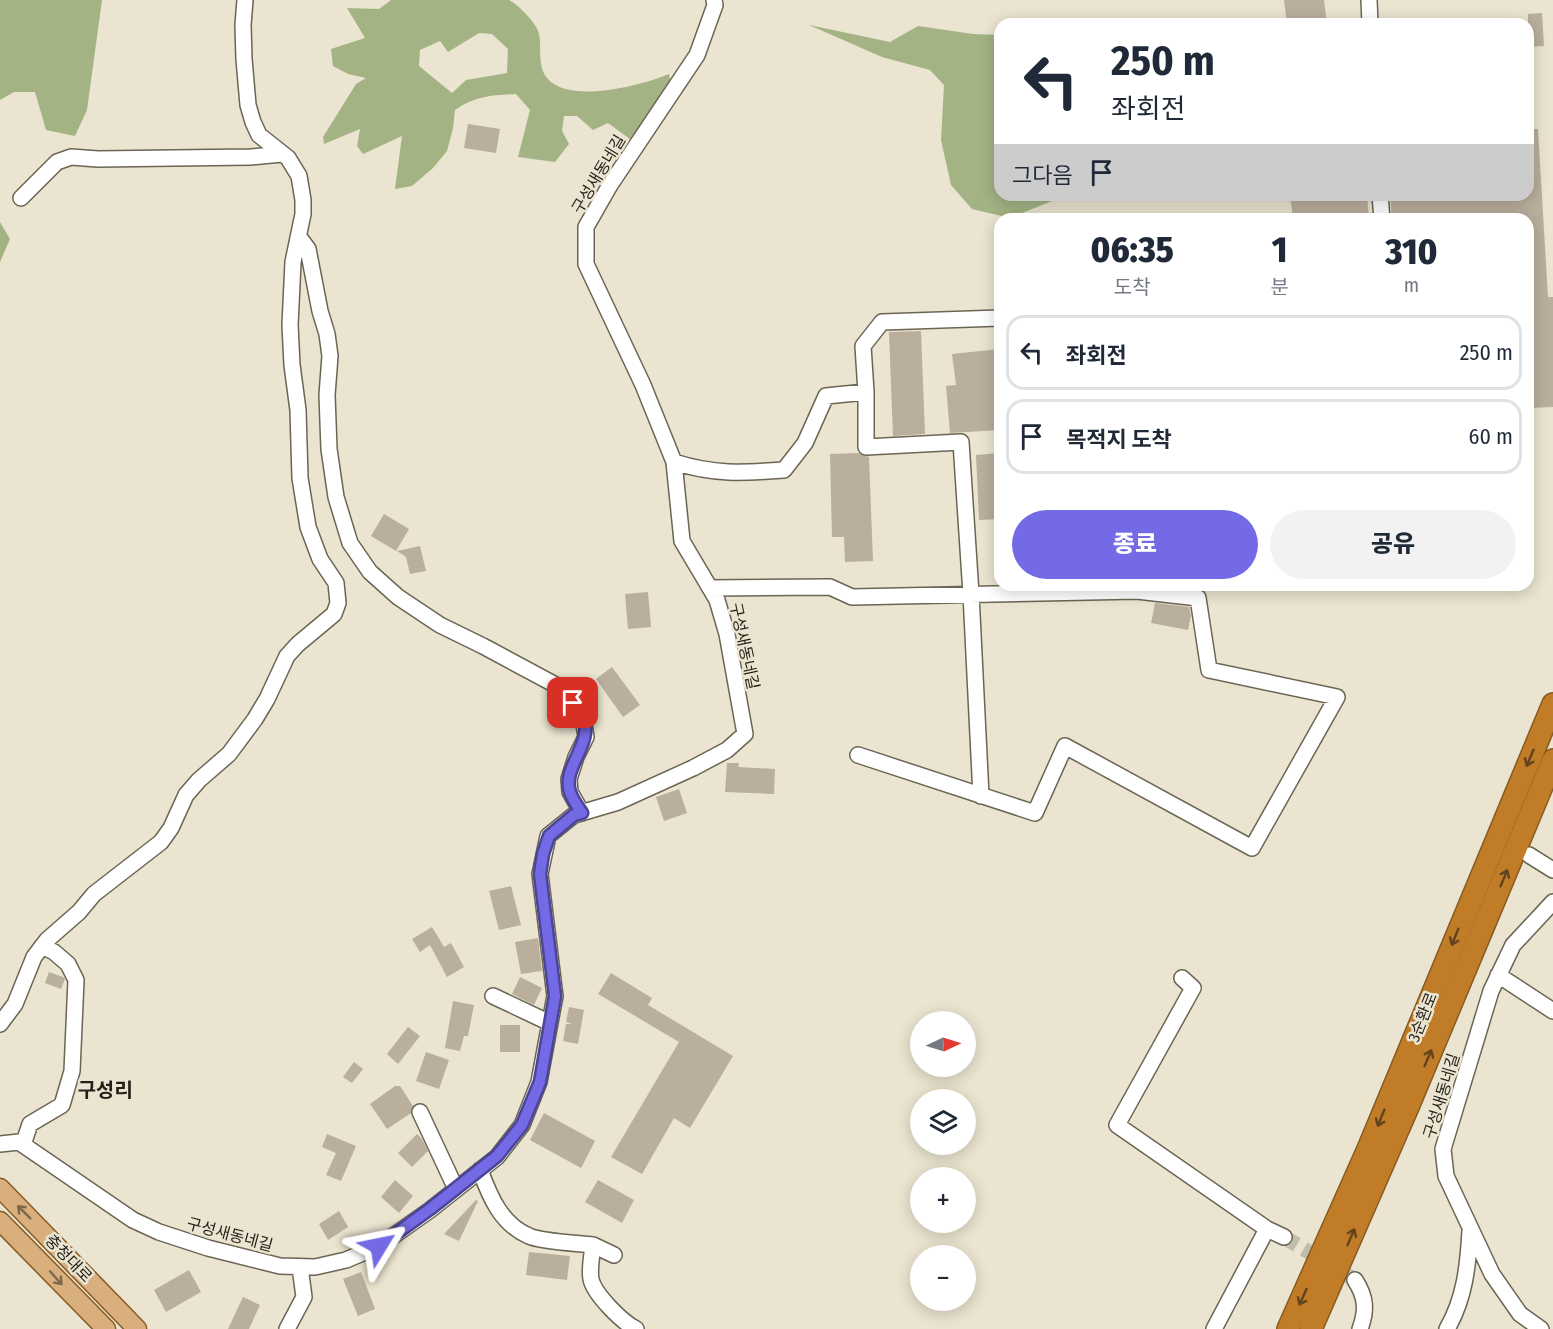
<!DOCTYPE html>
<html lang="ko">
<meta charset="utf-8">
<style>
body{margin:0;font-family:"Fira Sans Condensed","Noto Sans KR",sans-serif;background:#f2f2f3;color:#1f2937;height:100vh;display:flex;flex-direction:column;font-size:22px;white-space:nowrap}
*{box-sizing:border-box;margin:0}
p{font-size:20px;color:#747a83}
.icon{flex:none;width:33px;height:33px;fill:none;stroke:currentColor;stroke-width:2;stroke-linecap:round;stroke-linejoin:round}
.map{position:relative;flex:1;overflow:hidden}
.details{position:absolute;left:994px;top:213px;width:540px;height:378px;display:flex;flex-direction:column;background:#fff;border-radius:18px;box-shadow:0 3px 15px #0003}
.details>*{flex:none}
.banner{position:absolute;left:994px;top:18px;width:540px;height:183px;border-radius:18px;box-shadow:0 3px 15px #0003;background:#fff;color:#1f2937;overflow:hidden}
.needle{width:39px;rotate:86deg}
.tools{position:absolute;left:910px;top:1011px;display:grid;gap:12px}
.tools a{display:grid;place-items:center;width:66px;height:66px;border-radius:50%;background:#fff;box-shadow:0 3px 15px #0003;font-size:30px}
.pin{position:absolute;display:grid;place-items:center;width:51px;height:51px;color:#fff;margin:-26px;border-radius:12px;box-shadow:0 3px 9px #0006}
.me{position:absolute;width:66px;margin:-33px;rotate:55deg;stroke-linejoin:round;filter:drop-shadow(0 0 4px #0008)}
.turn{display:flex;align-items:center;gap:21px;height:126px;padding:0 18px;font-size:27px}
.turn .icon{width:78px;height:78px;stroke-width:2.5}
.turn b{display:block;font-size:42px;line-height:51px}
.then{display:flex;align-items:center;height:57px;padding:0 18px;background:#0003;gap:12px;font-size:22px}
.eta{display:flex;justify-content:space-evenly;align-items:center;height:102px;text-align:center}
.eta b{font-size:36px;font-weight:800;line-height:42px}
.button{display:flex;gap:12px;margin-top:auto;padding:12px 18px}
.button a{flex:1;height:69px;border-radius:36px;background:#756ae5;color:#fff;font-size:24px;font-weight:800;line-height:69px;text-align:center}
.button a+a{background:#f2f2f3;color:#1f2937}
ul{padding:0;list-style:none}
li{display:flex;align-items:center;gap:18px;height:75px;margin:0 12px 9px;padding:0 6px;border:3px solid #e0e1e3;border-radius:18px}
li div{flex:1}
li b{display:block;font-size:22px}
li em{font-style:normal}
.map>svg:first-child{display:block}
.forest{fill:#a3b384;fill-rule:evenodd}
.building{fill:#baae9d}
.lines{fill:none;stroke-linecap:round;stroke-linejoin:round}
.minor-tunnel{stroke:#c2bdab;stroke-width:15;stroke-dasharray:15 8;stroke-linecap:butt}
.minor-casing{stroke:#6b6554;stroke-width:18}
.major-casing{stroke:#885b22;stroke-width:21}
.highway-casing{stroke:#885b22;stroke-width:24}
.minor{stroke:#fff;stroke-width:15}
.major{stroke:#d9b07d;stroke-width:18}
.highway{stroke:#c07c27;stroke-width:21}
.oneway{stroke:#61441e}
.oneway2{stroke:#7d684a}
.route-casing{stroke:#4c4595;stroke-width:15}
.route{stroke:#756ae5;stroke-width:10}
.labels{text-anchor:middle;stroke-width:5;stroke-linejoin:round;paint-order:stroke}
.street-label{font-size:16px;fill:#211f18;stroke:#eae4d0}
.quarter-label{font-size:20px;font-weight:bold;fill:#211f18;stroke:#eae4d0}
</style>
<div class="map">
<svg width="1553" height="1329" viewBox="0 0 1553 1329">
<rect width="100%" height="100%" fill="#eae4d0"/>
<path class="forest" d="M0 0H102L87 110 75 136 46 130 35 92H14L0 100Z
M391 0C421 0 452 0 482 0 490 0 503 0 509 0 518 4 538 25 539 34 542 48 537 65 547 78 569 105 643 85 669 74L671 84 630 139 608 123 593 130 577 116H564L562 131 569 144 555 162 518 157 530 110 516 94C494 95 474 96 455 110L453 128 447 151 433 168 412 186 395 189 402 136 363 154 357 146 360 129 324 144 323 137 356 84 366 78 348 74 333 66 331 49 365 38 347 8 379 9ZM479 33 492 34 508 49 507 73 466 80 452 93 419 66 420 50 440 41 448 52Z
M809 25 890 42 918 26 973 34 1000 35V195H1056L1052 201 1010 218 972 209 951 185 941 140 944 85 930 70 882 57Z
M0 222 10 239 0 262Z"/>
<path class="building" d="M1284 0H1324L1327 24H1287Z
M1542 13 1544 46 1528 47V14Z
M468 124 500 129 496 153 464 148Z
M1528 129H1538L1548 297H1553V407L1528 408V219H1392L1390 195H1528Z
M1290 195H1367L1369 219H1293Z
M921 331 925 434 893 436 889 332Z
M1000 349V430L950 433 946 386 956 385 952 354Z
M859 453 869 457 873 561 845 562 844 537H832L830 454Z
M1000 453V519L979 520 976 455Z
M384 514 409 529 396 551 371 536Z
M420 546 426 571 410 574 406 557 397 551Z
M648 592 651 627 628 629 625 594Z
M1155 603 1189 607 1191 615 1188 630 1151 623Z
M612 667 640 705 623 717 596 679Z
M727 763H739L738 767 775 769 774 794 725 792Z
M679 789 687 813 664 821 656 797Z
M511 886 521 925 499 930 489 891Z
M432 927 444 947 451 943 464 967 447 977 430 945 420 952 412 939Z
M538 938 542 971 521 974 515 942Z
M49 972 63 977 65 979 61 989 45 983Z
M611 973 652 998 648 1005 733 1056 690 1128 674 1118 642 1174 611 1157 679 1042 598 994Z
M520 977 542 988 534 1005 512 994Z
M453 1001 474 1005 468 1036H464L460 1051 445 1048Z
M569 1007 584 1010 578 1044 563 1041 566 1024H572L566 1022Z
M500 1025H520V1052H500Z
M408 1027 420 1036 398 1064 387 1054Z
M426 1052 449 1060 439 1089 416 1081Z
M354 1062 363 1069 352 1083 343 1077Z
M395 1086H400L413 1106 411 1113 387 1129 370 1104Z
M544 1113 595 1141 581 1168 530 1140Z
M327 1134 356 1146 341 1181 326 1175 336 1153 322 1147Z
M417 1134 422 1139 428 1151 412 1167 398 1153Z
M395 1180 413 1196 399 1213 381 1197Z
M598 1180 634 1200 622 1223 585 1202Z
M476 1200 478 1201 459 1241 444 1234Z
M339 1211 348 1227 328 1240 319 1224Z
M529 1252 570 1256 567 1280 526 1275Z
M189 1270 201 1292 166 1312 154 1290Z
M361 1272 375 1309 358 1316 343 1279Z
M243 1297 260 1305 249 1329H228Z"/>
<g class="lines">
<path class="minor-tunnel" d="M1284 1237 1355 1280"/>
<defs>
<path id="minor" d="M1369 0 1370 24
M1380 195 1382 219
M21 198 57 162 71 157 98 159 251 157 282 154
M299 237 308 249 320 311 327 334 330 356 327 395 329 449 336 497 350 543 370 572 398 597 440 625 483 646 563 689 583 718 586 737 576 757 569 779 570 792 582 813
M866 392V447L961 442 971 594 981 796
M674 462C715 475 742 473 784 470L805 443 826 396 866 392 863 346 882 322 1000 318
M710 588 830 587 852 597 1137 591 1198 598 1209 670 1337 697 1252 848 1065 746 1035 813 858 755
M1529 855 1553 870
M1498 975 1553 1011
M1182 978 1193 988 1117 1125 1267 1229
M493 996 550 1023
M0 1024 15 1004 34 957 47 940 79 912 94 894 161 842 171 828 186 795 199 780 229 754 255 719 267 699 287 656 298 644 334 614 338 603 336 583 320 559 308 527 300 478 298 410 292 365 290 325 293 262 303 214V200L299 176 288 158 259 135 253 122 248 105 244 59 243 25 245 0
M420 1112 456 1189
M0 1144 19 1142 133 1220 159 1232 208 1248 280 1266 315 1267 346 1260 379 1246 430 1210 497 1157 522 1125 539 1082 555 996 540 874 548 836 574 815 618 802 693 768 727 750 745 734 727 634 717 600 682 541 674 462 643 385 586 264V227L610 185 697 55 715 5 714 0
M23 1145 30 1124 62 1105 72 1071 76 980 68 964 54 952 42 946
M480 1170C490 1197 501 1224 529 1236 542 1242 577 1243 593 1245 592 1256 589 1269 591 1279 594 1294 622 1322 636 1329
M593 1245 614 1255
M1355 1280C1366 1297 1367 1310 1360 1329
M287 1329 304 1297 300 1267
M1214 1329 1267 1229 1284 1237
M1447 1329C1465 1298 1468 1265 1470 1231
M1541 1329 1520 1314 1492 1274 1446 1176 1443 1149 1491 991 1513 945 1553 902"/>
<path id="major" d="M0 1188 137 1329
M0 1221 106 1329"/>
<path id="highway" d="M1288 1329 1368 1149 1553 704
M1311 1329 1408 1107 1553 760"/>
</defs>
<use href="#minor" class="minor-casing"/>
<use href="#major" class="major-casing"/>
<use href="#highway" class="highway-casing"/>
<use href="#minor" class="minor"/>
<use href="#major" class="major"/>
<use href="#highway" class="highway"/>
</g>
<defs><path id="oneway-shaft" d="M-6 0H5M1.5-3L5.5 0L1.5 3" fill="none" stroke-width="1.6" stroke-linecap="round" stroke-linejoin="round" transform="scale(1.5)"/></defs>
<g class="oneway">
<use href="#oneway-shaft" transform="translate(1530 758) rotate(113)"/>
<use href="#oneway-shaft" transform="translate(1504 878) rotate(-67)"/>
<use href="#oneway-shaft" transform="translate(1455 937) rotate(112)"/>
<use href="#oneway-shaft" transform="translate(1428 1058) rotate(-67)"/>
<use href="#oneway-shaft" transform="translate(1381 1118) rotate(112)"/>
<use href="#oneway-shaft" transform="translate(1351 1237) rotate(-67)"/>
<use href="#oneway-shaft" transform="translate(1303 1297) rotate(114)"/>
</g>
<g class="oneway2">
<use href="#oneway-shaft" transform="translate(24 1212) rotate(-135)"/>
<use href="#oneway-shaft" transform="translate(56 1278) rotate(48)"/>
</g>
<g class="lines">
<defs>
<path id="route" d="M379 1246 430 1209 497 1156 522 1125 540 1082 555 996 540 874 543 854 549 836 574 815 582 813C578 807 572 799 570 792 562 767 592 746 584 719 582 714 577 708 573 703"/>
</defs>
<use href="#route" class="route-casing"/>
<use href="#route" class="route"/>
</g>
<g class="labels">
<g class="street-label">
<text transform="translate(598 174) rotate(-59)" y="6">구성새동네길</text>
<text transform="translate(745 646) rotate(78)" y="6">구성새동네길</text>
<text transform="translate(1422 1017) rotate(-68)" y="6">3순환로</text>
<text transform="translate(1441 1096) rotate(-73)" y="6">구성새동네길</text>
<text transform="translate(230 1234) rotate(15)" y="6">구성새동네길</text>
<text transform="translate(69 1258) rotate(46)" y="6">충청대로</text>
</g>
<g class="quarter-label">
<text x="105" y="1097">구성리</text>
</g>
</g>
</svg>
<div class="tools">
<a><svg class="needle" viewBox="-14 -14 28 28"><path d="M0-13l5 13h-10z" fill="#e53935"/><path d="M0 13l5-13h-10z" fill="#747a83"/></svg></a>
<a><svg class="icon" aria-label="layers" viewBox="0 0 24 24"><path d="M12 4l9 5-9 5-9-5zM3 14l9 5 9-5"/></svg></a>
<a>+</a>
<a>−</a>
</div>
<div class="pin" style="left:573px;top:703px;background:#d93025"><svg class="icon" aria-label="arrive" viewBox="0 0 24 24"><path d="M6 21V4h12l-3 4 3 4H6"/></svg></div>
<svg class="me" style="left:379px;top:1246px" viewBox="-20 -20 40 40"><path d="M0-17L14 15 0 8-14 15z" fill="#756ae5" stroke="#fff" stroke-width="4"/></svg>
<div class="banner">
<div class="turn"><svg class="icon" aria-label="left" viewBox="0 0 24 24"><path d="M17 20v-9H6M10 6l-5 5 5 5"/></svg><div><b>250 m</b>좌회전</div></div>
<div class="then">그다음<svg class="icon" aria-label="arrive" viewBox="0 0 24 24"><path d="M6 21V4h12l-3 4 3 4H6"/></svg></div>
</div>
<section class="details">
<div class="eta">
<div><b>06:35</b><p>도착</p></div>
<div><b>1</b><p>분</p></div>
<div><b>310</b><p>m</p></div>
</div>
<ul>
<li><svg class="icon" aria-label="left" viewBox="0 0 24 24"><path d="M17 20v-9H6M10 6l-5 5 5 5"/></svg><div><b>좌회전</b></div><em>250 m</em></li>
<li><svg class="icon" aria-label="arrive" viewBox="0 0 24 24"><path d="M6 21V4h12l-3 4 3 4H6"/></svg><div><b>목적지 도착</b></div><em>60 m</em></li>
</ul>
<div class="button"><a>종료</a><a>공유</a></div>
</section>
</div>
